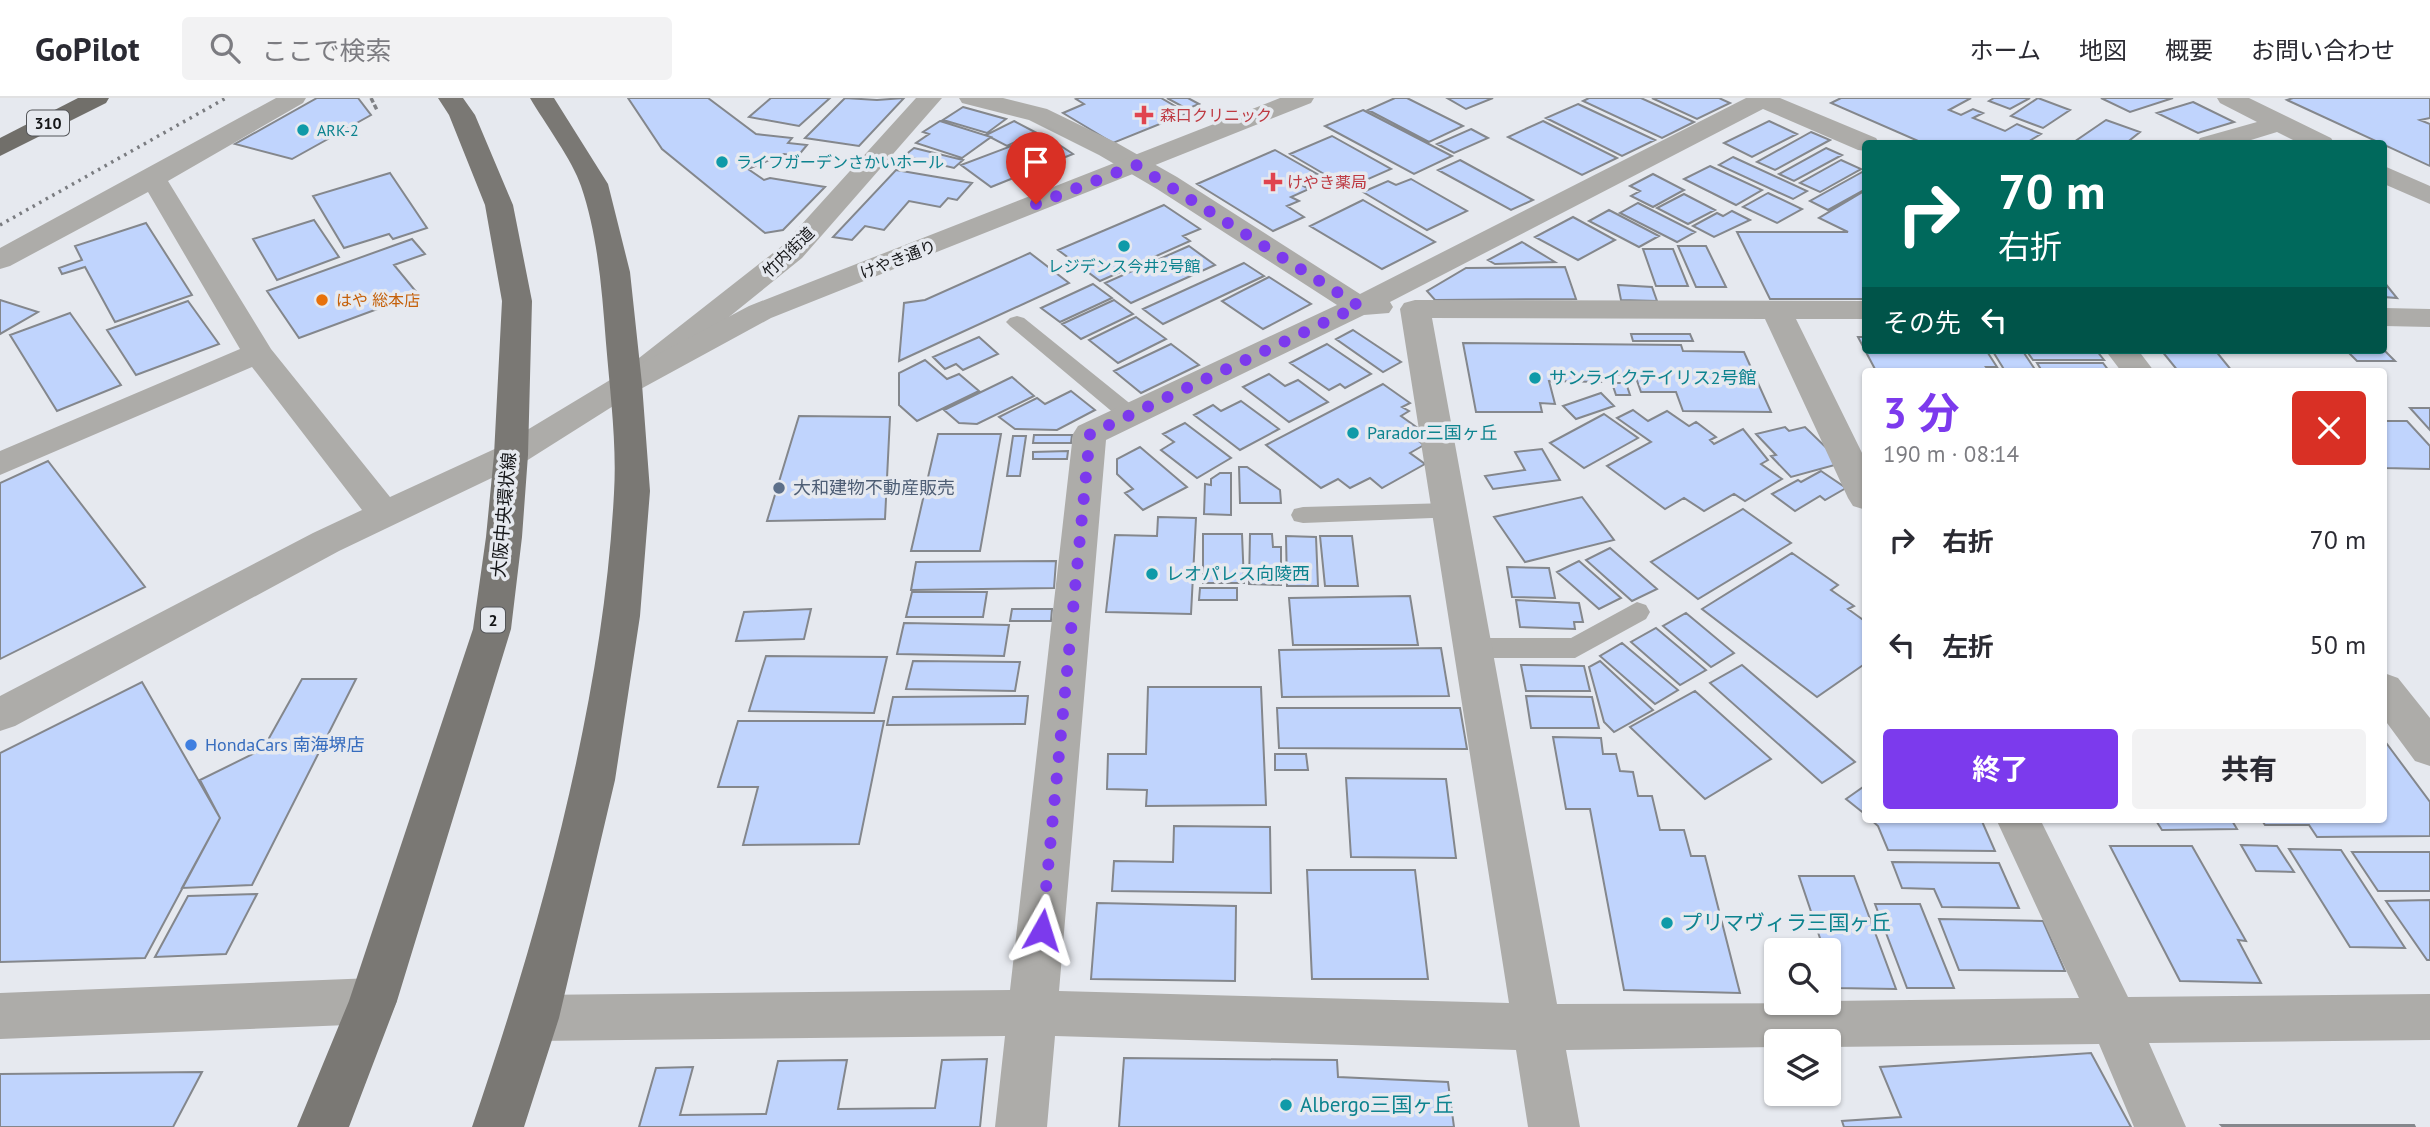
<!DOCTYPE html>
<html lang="ja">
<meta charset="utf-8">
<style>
body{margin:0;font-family:"PT Sans","Noto Sans JP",sans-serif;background:#f2f2f3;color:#2b2b33;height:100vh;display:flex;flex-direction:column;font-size:26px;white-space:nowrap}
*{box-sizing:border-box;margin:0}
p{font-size:23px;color:#7c7c81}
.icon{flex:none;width:38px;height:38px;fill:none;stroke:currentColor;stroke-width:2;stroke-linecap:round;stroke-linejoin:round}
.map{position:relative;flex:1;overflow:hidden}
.drawer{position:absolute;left:1862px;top:270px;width:525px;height:455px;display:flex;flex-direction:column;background:#fff;border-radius:7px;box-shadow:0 2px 5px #0004}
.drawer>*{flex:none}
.guide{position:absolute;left:1862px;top:42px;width:525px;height:214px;border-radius:7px;box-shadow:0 2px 5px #0004;background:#00695c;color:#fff;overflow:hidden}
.tools{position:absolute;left:1764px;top:840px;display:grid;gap:14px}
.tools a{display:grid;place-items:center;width:77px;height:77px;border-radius:7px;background:#fff;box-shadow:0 2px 5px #0004;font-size:35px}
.pin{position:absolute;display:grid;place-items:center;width:60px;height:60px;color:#fff;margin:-72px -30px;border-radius:50% 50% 50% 0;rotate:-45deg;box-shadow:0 0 7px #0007}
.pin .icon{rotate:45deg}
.me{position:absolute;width:77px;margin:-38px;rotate:6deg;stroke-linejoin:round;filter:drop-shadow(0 0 5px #0008)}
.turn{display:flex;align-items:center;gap:24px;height:147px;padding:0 21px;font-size:32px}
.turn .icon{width:91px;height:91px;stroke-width:2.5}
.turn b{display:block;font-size:49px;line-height:60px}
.then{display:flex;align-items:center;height:66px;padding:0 21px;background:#0003;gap:14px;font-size:26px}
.round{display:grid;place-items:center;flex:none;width:74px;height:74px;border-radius:7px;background:#f2f2f3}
.overview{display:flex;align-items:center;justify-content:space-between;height:119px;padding:0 21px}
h1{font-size:42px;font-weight:700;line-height:52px;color:#7c3aed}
.cta{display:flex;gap:14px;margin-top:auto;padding:14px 21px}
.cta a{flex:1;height:80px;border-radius:7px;background:#7c3aed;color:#fff;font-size:28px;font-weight:700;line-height:80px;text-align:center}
.cta a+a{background:#f2f2f3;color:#2b2b33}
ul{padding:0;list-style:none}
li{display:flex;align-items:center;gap:21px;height:105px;padding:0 21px}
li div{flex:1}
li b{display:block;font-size:26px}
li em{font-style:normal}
header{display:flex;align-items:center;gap:42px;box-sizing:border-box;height:98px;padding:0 35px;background:#fff;border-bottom:2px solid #e1e1e2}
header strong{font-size:33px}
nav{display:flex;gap:38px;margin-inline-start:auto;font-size:24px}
.search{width:490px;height:63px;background:#f2f2f3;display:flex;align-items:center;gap:18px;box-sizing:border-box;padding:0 24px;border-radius:7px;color:#7c7c81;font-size:26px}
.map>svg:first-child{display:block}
.building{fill:#c0d4fd;stroke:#84878c;stroke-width:2}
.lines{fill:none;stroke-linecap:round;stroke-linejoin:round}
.path{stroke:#7f8185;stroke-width:3.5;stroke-dasharray:5 2.5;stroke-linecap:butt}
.service{fill:#adaca9;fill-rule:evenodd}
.minor{fill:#adaca9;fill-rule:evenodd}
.tertiary{fill:#adaca9;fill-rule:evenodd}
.primary{fill:#7a7874;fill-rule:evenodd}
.trunk{fill:#716f6a;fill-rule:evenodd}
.rail{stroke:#7a7c80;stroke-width:3.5;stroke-dasharray:2.5 5;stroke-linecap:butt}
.route{stroke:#7c3aed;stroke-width:12;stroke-dasharray:0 21.6}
.health-dot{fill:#e0444e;stroke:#e6e9ef;stroke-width:2.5}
.culture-dot{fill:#0f9aa8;stroke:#e6e9ef;stroke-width:2.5}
.food-dot{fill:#e8710a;stroke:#e6e9ef;stroke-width:2.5}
.service-dot{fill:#5c6f8a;stroke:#e6e9ef;stroke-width:2.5}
.shop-dot{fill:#3f7fe0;stroke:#e6e9ef;stroke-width:2.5}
.labels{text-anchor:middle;stroke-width:7;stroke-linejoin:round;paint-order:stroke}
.far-health-label{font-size:16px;fill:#be3a42;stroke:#e6e9ef;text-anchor:start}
.shield{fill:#e6e9ef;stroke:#535558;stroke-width:2}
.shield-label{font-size:16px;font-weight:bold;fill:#141517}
.far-culture-label{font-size:16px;fill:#0d838f;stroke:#e6e9ef;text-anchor:start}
.far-street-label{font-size:16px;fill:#141517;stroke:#e6e9ef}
.far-food-label{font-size:16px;fill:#c56008;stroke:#e6e9ef;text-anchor:start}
.culture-label{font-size:18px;fill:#0d838f;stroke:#e6e9ef;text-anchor:start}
.service-label{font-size:18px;fill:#4e5e75;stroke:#e6e9ef;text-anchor:start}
.street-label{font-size:18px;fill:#141517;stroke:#e6e9ef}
.shop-label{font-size:18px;fill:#366cbe;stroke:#e6e9ef;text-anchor:start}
.near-culture-label{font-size:21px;fill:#0d838f;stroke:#e6e9ef;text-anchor:start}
</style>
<header>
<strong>GoPilot</strong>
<div class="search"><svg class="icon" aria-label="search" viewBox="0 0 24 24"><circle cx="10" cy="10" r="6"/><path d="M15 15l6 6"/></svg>ここで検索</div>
<nav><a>ホーム</a><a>地図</a><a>概要</a><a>お問い合わせ</a></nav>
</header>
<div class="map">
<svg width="2430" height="1029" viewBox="0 0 2430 1029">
<rect width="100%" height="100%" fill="#e6e9ef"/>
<path class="building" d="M317 0H358L371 17 292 61 235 46Z
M628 0H708L756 36 792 40 788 45 807 47 798 58 784 56 748 71 764 82 770 80 825 89 783 132 765 135 662 51Z
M771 0H830L799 28 749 19Z
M845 0 877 2 904 0 859 48 805 40Z
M1079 0H1161L1187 15 1113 45 1063 15 1084 6 1076 1Z
M1167 0H1188L1199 6 1187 11Z
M1395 0H1407L1463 28 1429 44 1368 12Z
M1447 0H1493L1466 11Z
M1589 0H1641L1694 24 1662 40 1583 3Z
M1652 0H1719L1730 5 1697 21Z
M1841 0H1971L1949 12 1961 17 1973 11 1983 15 1973 20 2005 33 2017 26 2041 36 2031 42 2041 46H1925L1831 5Z
M1994 0H2030L2010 11 1989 3Z
M2038 0 2070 12 2043 30 2011 18Z
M2101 0H2173L2130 14Z
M2293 0H2430V20L2420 22 2430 26V68L2287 2Z
M2193 4 2234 24 2198 35 2157 15Z
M1578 6 1655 42 1622 58 1546 20Z
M963 9 1006 21 987 35 943 22Z
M1363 12 1452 58 1414 76 1325 28Z
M2106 22 2140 34 2125 46H2071Z
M940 23 991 39 962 60 916 45 929 36 923 34Z
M1014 23 1035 34 1007 48 986 37Z
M1543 23 1617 60 1582 77 1508 39Z
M1769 23 1797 36 1752 59 1724 45Z
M1471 31 1488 40 1454 55 1437 46Z
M1811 34 1830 42 1775 72 1757 64Z
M1043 36 1073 56 991 89 961 67Z
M1332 38 1391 71 1348 90 1290 56Z
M914 50 963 62 954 70 904 58Z
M1826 50 1842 57 1794 83 1779 76Z
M1275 52 1317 76 1298 85 1309 91 1291 99 1299 103 1287 108 1304 119 1273 133 1197 86Z
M1733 59 1807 93 1793 101 1719 67Z
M1460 62 1533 102 1511 112 1438 72Z
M1841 62 1861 71 1820 94 1800 85Z
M1710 68 1762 92 1736 107 1684 81Z
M896 72 972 85 957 102 948 100 940 109 909 103 884 132 865 128 852 142 833 139Z
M1864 73 1866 91 1828 112 1810 103Z
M390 75 427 130 393 141 389 136 344 150 313 98Z
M1653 76 1684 92 1653 109 1631 98 1640 93 1630 88Z
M1411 81 1467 113 1427 132 1363 94 1388 83 1396 87Z
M1866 92V201H1770L1737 134H1848L1819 120Z
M1768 95 1802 111 1777 125 1743 109Z
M1684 96 1715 112 1688 126 1657 110Z
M1363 102 1435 144 1382 171 1310 128Z
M1638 105 1695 134 1677 144 1620 115Z
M1164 107 1200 131 1183 138 1190 143 1100 183 1058 152Z
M1609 112 1659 138 1639 149 1589 123Z
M1732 113 1750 122 1714 139 1693 128 1717 115 1723 118Z
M1573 119 1615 142 1578 162 1535 139Z
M314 122 339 159 277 182 253 141Z
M146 125 192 197 115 224 85 169 62 176 59 170 82 162 75 148Z
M412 141 425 156 394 167 418 196 299 240 267 193Z
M1522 144 1555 164 1495 166 1488 162Z
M1189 148 1215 167 1131 205 1105 185Z
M1678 148H1706L1726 189H1696Z
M1643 151H1673L1688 188H1656Z
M1030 155 1069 185 899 263 904 205 925 202Z
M1244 165 1264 178 1163 226 1143 211Z
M1565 169 1576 201 1435 202 1427 193 1466 170Z
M1269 179 1311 206 1263 231 1222 203Z
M2384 184 2397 200 2384 199Z
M1093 186 1112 200 1060 224 1041 210Z
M1618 187 1652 189 1657 203 1621 202Z
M0 202 38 214 0 236Z
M1114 202 1133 216 1081 241 1062 226Z
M188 203 219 246 136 277 107 232Z
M70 215 121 287 57 313 10 237Z
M1136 219 1166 241 1118 265 1089 242Z
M1353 232 1401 264 1383 274 1336 241Z
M1631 236H1690L1693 243H1633Z
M979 239 998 256 963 272 956 266 945 271 933 259Z
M1858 239H1866V252H1986L1997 269H1986L1989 273H1876Z
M1463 245 1681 247 1683 253 1744 254 1771 314 1683 313 1676 294H1641L1635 277H1599L1601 284 1549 283 1555 306 1540 305 1542 314H1476Z
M1171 246 1199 267 1141 295 1114 273Z
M1327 246 1371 276 1345 290 1340 286 1329 292 1290 265Z
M1992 252H2022L2036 273H2005Z
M2026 252H2096L2104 262H2033Z
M2161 252H2215L2232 273H2178Z
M2346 252H2384L2395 263H2357Z
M925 262 947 281 959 276 979 293 917 323 899 307V275Z
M2037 265H2103L2109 273H2042Z
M1269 276 1285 288 1298 282 1328 304 1289 324 1243 289Z
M1012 279 1034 298 977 326 959 325 944 312Z
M1612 285H1626L1630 297H1616Z
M1383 286 1410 305 1402 309 1409 313 1401 318 1422 333 1412 338 1424 347 1410 355 1425 366 1382 390 1370 380 1350 390 1338 381 1321 390 1266 347Z
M1071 293 1095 312 1057 332 1015 331 999 319 1037 300 1045 306Z
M1601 295 1614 308 1576 321 1563 308Z
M1241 303 1279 331 1240 352 1194 317 1213 307 1221 313Z
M2410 310H2430V332Z
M1633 312 1648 323 1667 313 1689 328 1696 324 1716 339 1710 342 1714 346 1743 331 1768 362 1761 366 1782 381 1745 403 1734 396 1704 413 1684 400 1665 411 1607 368 1651 344 1617 320Z
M1604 316 1638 340 1584 370 1550 345Z
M799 318 890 319 885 421 767 423Z
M2384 323H2407L2430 348V371L2384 370Z
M1185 325 1231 360 1197 380 1161 352 1174 344 1163 336Z
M1785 329 1789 333 1805 329 1842 365 1791 379 1771 358 1776 357 1756 336Z
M938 336H1001L980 453H911Z
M1034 337H1072L1071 345H1033Z
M1013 338H1026L1020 378H1007Z
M1140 349 1187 389 1143 412 1125 395 1133 391 1117 376V361Z
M1542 351 1560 382 1493 391 1485 378 1525 372 1515 354Z
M1068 353 1067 361H1033V354Z
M48 363 145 489 0 561V385Z
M1239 369H1247L1280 392 1281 405H1240Z
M1821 373 1846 390 1825 402 1820 398 1795 413 1772 396 1798 382 1801 384Z
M1220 375H1231V417L1204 416 1205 386 1211 387V381Z
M1582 399 1614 442 1525 464 1494 419Z
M1743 411 1791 445 1698 501 1651 464Z
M1158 419 1196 420 1191 516 1106 514 1115 437 1157 438Z
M1203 436H1242L1244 485H1203Z
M1250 436H1272L1273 449H1281V487L1249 486Z
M1286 438 1316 439 1318 488H1287Z
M1320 438H1352L1358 488H1325Z
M1610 450 1657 491 1632 503 1586 462Z
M1792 455 1838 487 1831 492 1854 508 1848 511 1866 524V565L1817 599 1702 511Z
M1056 463 1054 490 911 492 916 464Z
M1579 463 1621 500 1599 511 1557 474Z
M1507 469 1549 470 1555 500 1512 499Z
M1200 490H1237V502H1199Z
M912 494H987L983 519H906Z
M1410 498 1418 547H1293L1289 500Z
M1516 502 1579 505 1583 524H1574L1575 531 1520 529Z
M811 511 804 541 736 543 744 514Z
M1012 511H1052L1051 523H1010Z
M1686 515 1734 555 1711 569 1663 528Z
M904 525 1009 527 1004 558 897 556Z
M1656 530 1706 572 1680 587 1631 544Z
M1622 545 1678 592 1655 606 1600 558Z
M1441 550 1449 598 1282 599 1279 552Z
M766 558 887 559 874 615 749 613Z
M913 563 1020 564 1015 593 906 591Z
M1600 563 1653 612 1614 634 1604 624 1589 569Z
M1521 567 1584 568 1590 593H1526Z
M1742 567 1855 664 1822 685 1710 585Z
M302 581H356L252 787 182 790 220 720 200 682 263 651Z
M142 584 220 720 145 860 0 864V655Z
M1148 589H1261L1266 707 1146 708 1147 692 1107 691 1108 656H1146Z
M1695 593 1771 661 1705 701 1630 629Z
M1028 598 1025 626 887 627 893 599Z
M1526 598 1592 599 1599 630H1531Z
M1277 610H1460L1467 651 1279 650Z
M738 623H884L859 746 743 747 758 689H718Z
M1553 639 1601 640 1603 656H1616L1620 673 1633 674 1638 698H1652L1660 732H1684L1691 758H1705L1740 895 1624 892 1590 711H1566Z
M2384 642 2430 704V738L2317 739 2309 727H2265L2261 721H2384Z
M1275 656H1306L1308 672H1275Z
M1346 680 1446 681 1456 760 1351 759Z
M1866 687V717L1846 701Z
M1870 721H1981L1995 753 1888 752 1878 728Z
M2155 721H2231L2237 731 2162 732Z
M1174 728 1270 729 1271 795 1112 793 1114 763 1173 764Z
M2241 747 2277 748 2294 774 2256 773Z
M2110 748H2192L2246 843 2238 842 2261 885 2180 883Z
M2289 751 2341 752 2405 850 2350 849Z
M2352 754H2430V793H2378Z
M1892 764 1999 765 2019 810 1942 809 1934 791 1902 790Z
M1307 772H1415L1428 881H1312Z
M1799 778H1854L1896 891 1836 890 1829 868V852H1824Z
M257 796 226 856 155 859 188 798Z
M2430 802V862H2427L2386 803Z
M1097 805 1236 808 1235 883 1091 881Z
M1875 806H1920L1954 890H1907Z
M1939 821 2043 823 2065 873 1959 872Z
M2091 955 2131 1029H1844L1842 1023 1901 1019 1880 969Z
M1124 960 1337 962 1338 979 1448 984 1454 1029H1119Z
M987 961 980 1029H639L656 970 693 969 680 1017 766 1016 778 963 847 962 838 1011 935 1010 942 962Z
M202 974 173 1029H0V976Z
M2221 1027H2414L2415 1029H2223Z"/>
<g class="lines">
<path class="path" d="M371 0 377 12"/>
<path class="service" d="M1017 218 1024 220 1138 312 1141 317 1138 322H1122L1010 228 1006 224 1010 220Z
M1449 405 1458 407 1461 413 1458 419 1303 425 1294 423 1291 417 1294 411 1303 409Z
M1637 504 1646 507 1650 514 1646 521 1575 560H1473L1463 557 1460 550 1463 543 1473 540H1571Z"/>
<path class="minor" d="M276 0H306L303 5 168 83 271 251 390 399 499 349 511 346 523 349 528 357 523 365 339 453 15 628 0 633V598L313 435 362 412 252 269 0 377V353L240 251 148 94 10 168 0 171V150Z
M916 0H942L802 160 647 285 636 288 625 285 620 278 625 271 782 148Z
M959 0H1003L1047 11 1117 45 1177 79 1360 196 1746 0H1780L1876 40 1880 46H1866V53L1858 52 1763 11 1390 204 1393 209 1389 215 1364 217 1106 342 1059 893 1509 905 1400 211 1404 205 1415 202 1866 203V221H1796L1866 363V412L1853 408 1848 400 1765 221 1432 220 1557 906 1829 905V903L2079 900 1996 721H2040L2128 899 2430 896V942L2149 945 2186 1029H2134L2099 946 1829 949V943H1776V949L1566 952 1580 1029H1528L1516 952 1055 938 1047 1029H995L1005 938 534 943 517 936 509 920 517 904 534 897 1010 892 1073 336 1078 328 1337 207 1157 91 1099 57 1029 22 962 5Z
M2217 0H2249L2331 40 2335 46H2301L2277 34 2238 46H2196L2200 40 2257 24 2220 5Z
M2384 68 2430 88V106L2384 86Z
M2384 210 2430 211V229L2384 228Z
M2105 252H2138L2154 273H2121Z
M2384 575 2398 580 2430 620V668L2415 663 2384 621Z
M373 880 390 887 397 903 390 919 373 926 0 941V895Z"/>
<path class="tertiary" d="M1280 0H1314L1311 5 771 220 637 293 523 365 511 368 499 365 494 357 499 349 615 279 749 208Z"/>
<path class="primary" d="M438 0H463L475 17 513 107 532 203 528 357 522 439 511 531 397 903 349 1029H297L349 903 473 531 486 439 494 357 502 203 485 107 449 17Z
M530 0H554L608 86 630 174 642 286 650 393 640 518 615 682 559 920 524 1029H472C540 830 603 606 614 395 617 346 610 294 606 245 602 193 598 138 581 88 573 63 544 24 530 0Z"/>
<path class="trunk" d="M78 0H109L106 5 0 58V40Z"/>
<path class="rail" d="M0 127 226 0"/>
</g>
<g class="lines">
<path class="route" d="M1036 106 1136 67 1359 208 1090 336 1042 832"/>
</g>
<g class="health-dot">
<path d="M1140.5 6.5h7v7h7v7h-7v7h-7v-7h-7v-7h7z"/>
<path d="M1269.5 73.5h7v7h7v7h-7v7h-7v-7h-7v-7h7z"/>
</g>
<g class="culture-dot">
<circle cx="303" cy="32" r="7"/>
<circle cx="722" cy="64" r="7"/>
<circle cx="1124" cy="148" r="7"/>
<circle cx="1535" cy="280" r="7"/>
<circle cx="1353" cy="335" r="7"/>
<circle cx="1152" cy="476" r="7"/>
<circle cx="1667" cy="825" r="7"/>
<circle cx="1286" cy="1007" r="7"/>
</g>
<circle class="food-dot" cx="322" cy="202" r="7"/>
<circle class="service-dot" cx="779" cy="390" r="7"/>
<circle class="shop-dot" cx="191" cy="647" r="7"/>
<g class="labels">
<g class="far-health-label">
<text x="1160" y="23">森口クリニック</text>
<text x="1287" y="90">けやき薬局</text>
</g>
<g class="shield">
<rect x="27" y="12.5" width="42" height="25" rx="5"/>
<rect x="481" y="509.5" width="24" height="25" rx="5"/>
</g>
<g class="shield-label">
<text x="48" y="31">310</text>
<text x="493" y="528">2</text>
</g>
<g class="far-culture-label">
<text x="317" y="38">ARK-2</text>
<text x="736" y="70">ライフガーデンさかいホール</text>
<text x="1124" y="174" text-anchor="middle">レジデンス今井2号館</text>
</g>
<g class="far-street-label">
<text transform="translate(788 154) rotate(-44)" y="6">竹内街道</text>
<text transform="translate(898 161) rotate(-21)" y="6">けやき通り</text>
</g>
<g class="far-food-label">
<text x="336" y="208">はや 総本店</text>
</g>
<g class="culture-label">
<text x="1549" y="286">サンライクテイリス2号館</text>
<text x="1367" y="341">Parador三国ヶ丘</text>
<text x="1166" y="482">レオパレス向陵西</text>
</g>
<g class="service-label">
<text x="793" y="396">大和建物不動産販売</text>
</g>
<g class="street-label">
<text transform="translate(504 417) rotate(-85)" y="6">大阪中央環状線</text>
</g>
<g class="shop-label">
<text x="205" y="653">HondaCars 南海堺店</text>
</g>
<g class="near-culture-label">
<text x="1681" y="832">プリマヴィラ三国ヶ丘</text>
<text x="1300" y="1014">Albergo三国ヶ丘</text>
</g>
</g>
</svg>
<div class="tools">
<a><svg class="icon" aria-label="search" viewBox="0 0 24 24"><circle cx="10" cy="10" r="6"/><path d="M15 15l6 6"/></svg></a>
<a><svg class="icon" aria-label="layers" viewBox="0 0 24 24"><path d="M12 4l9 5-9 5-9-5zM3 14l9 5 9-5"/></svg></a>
</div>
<div class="pin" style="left:1036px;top:106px;background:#d93025"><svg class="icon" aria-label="arrive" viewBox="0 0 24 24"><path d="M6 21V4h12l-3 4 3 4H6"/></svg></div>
<svg class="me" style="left:1042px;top:832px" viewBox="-20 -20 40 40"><path d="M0-17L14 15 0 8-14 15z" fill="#7c3aed" stroke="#fff" stroke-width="4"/></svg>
<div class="guide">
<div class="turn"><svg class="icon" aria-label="right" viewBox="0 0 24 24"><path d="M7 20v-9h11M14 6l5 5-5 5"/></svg><div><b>70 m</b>右折</div></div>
<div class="then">その先<svg class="icon" aria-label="left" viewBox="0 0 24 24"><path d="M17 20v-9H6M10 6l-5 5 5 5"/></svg></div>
</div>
<section class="drawer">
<div class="overview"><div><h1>3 分</h1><p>190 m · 08:14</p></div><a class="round" style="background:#d93025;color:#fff"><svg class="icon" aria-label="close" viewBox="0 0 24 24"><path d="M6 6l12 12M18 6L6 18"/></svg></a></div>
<ul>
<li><svg class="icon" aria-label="right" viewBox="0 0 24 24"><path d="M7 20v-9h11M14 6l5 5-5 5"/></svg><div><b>右折</b></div><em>70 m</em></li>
<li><svg class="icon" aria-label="left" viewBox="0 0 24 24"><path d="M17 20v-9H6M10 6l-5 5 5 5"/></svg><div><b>左折</b></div><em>50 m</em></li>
</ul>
<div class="cta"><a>終了</a><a>共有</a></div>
</section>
</div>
